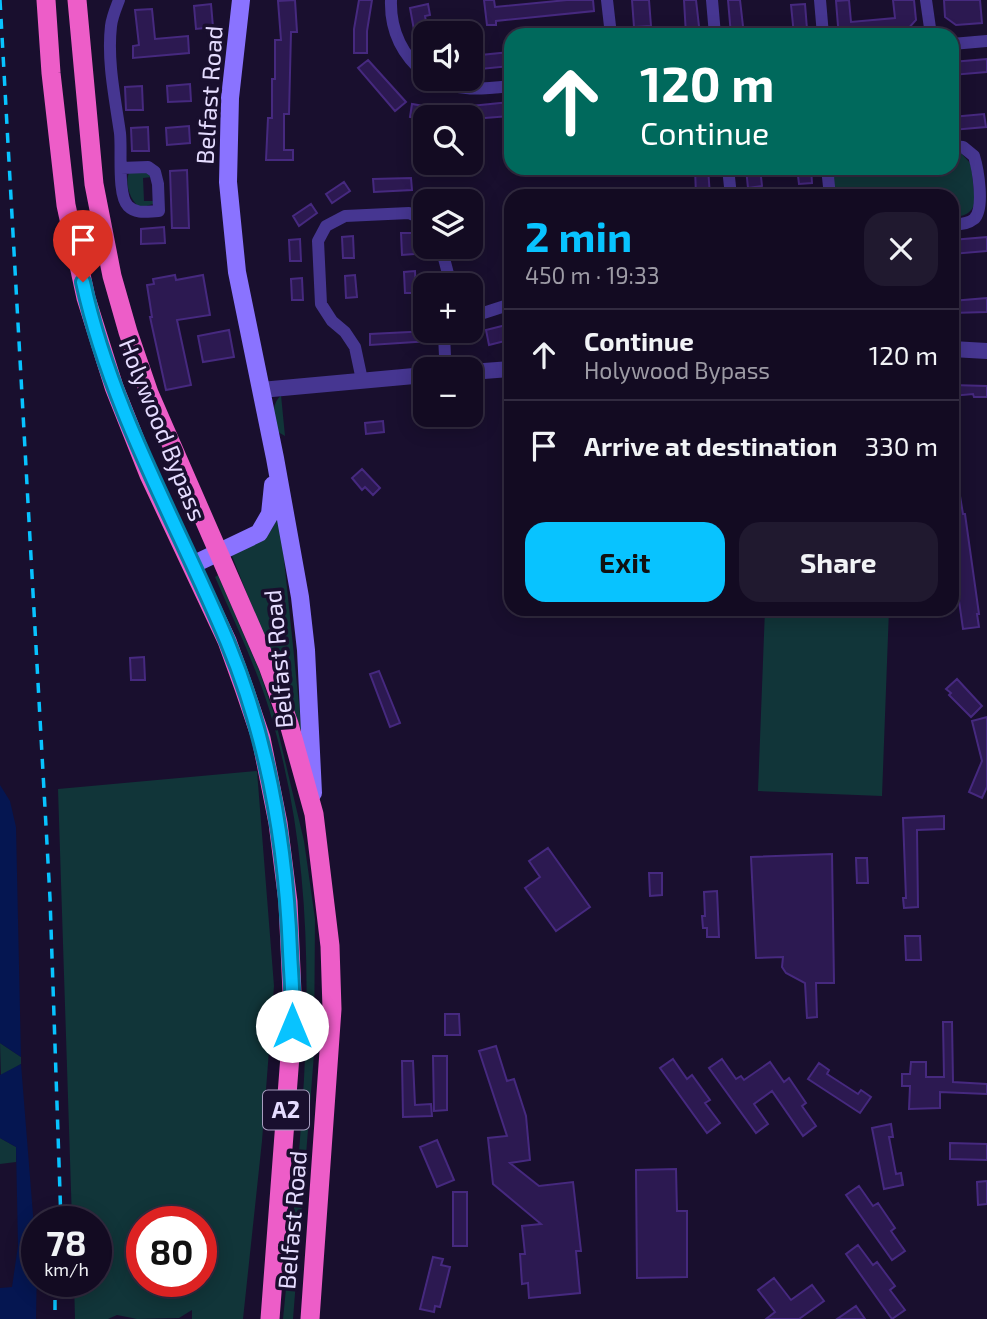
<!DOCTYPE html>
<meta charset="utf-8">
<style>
body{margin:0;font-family:"Exo 2",sans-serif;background:#20192f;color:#f1f3f6;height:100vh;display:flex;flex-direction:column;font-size:26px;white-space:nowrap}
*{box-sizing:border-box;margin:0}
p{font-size:23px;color:#9d9ba5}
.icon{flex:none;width:38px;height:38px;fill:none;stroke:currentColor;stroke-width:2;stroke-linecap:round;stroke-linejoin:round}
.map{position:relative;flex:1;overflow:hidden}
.details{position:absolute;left:504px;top:189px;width:455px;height:427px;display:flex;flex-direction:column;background:#130b22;border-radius:21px;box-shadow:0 4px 18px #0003,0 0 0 2px #322b40}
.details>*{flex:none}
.banner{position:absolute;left:504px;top:28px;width:455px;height:147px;border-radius:21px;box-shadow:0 4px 18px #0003,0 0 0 2px #322b40;background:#00695c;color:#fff;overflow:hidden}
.controls{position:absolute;left:413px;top:21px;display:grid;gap:14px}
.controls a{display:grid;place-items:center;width:70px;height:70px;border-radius:14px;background:#130b22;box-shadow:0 4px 18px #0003,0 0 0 2px #322b40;font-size:35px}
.speed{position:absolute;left:21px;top:1206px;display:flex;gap:14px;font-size:35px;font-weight:700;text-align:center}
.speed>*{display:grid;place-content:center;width:91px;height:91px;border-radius:50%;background:#130b22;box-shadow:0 4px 18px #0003,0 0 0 2px #322b40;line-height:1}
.speed small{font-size:18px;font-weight:400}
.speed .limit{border:10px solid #d22;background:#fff;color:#111}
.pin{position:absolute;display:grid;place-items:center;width:60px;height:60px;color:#fff;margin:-72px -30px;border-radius:50% 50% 50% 0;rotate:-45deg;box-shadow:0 0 7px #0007}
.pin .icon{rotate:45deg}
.me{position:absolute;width:77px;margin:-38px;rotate:0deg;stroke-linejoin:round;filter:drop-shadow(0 0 5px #0008)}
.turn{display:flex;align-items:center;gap:24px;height:147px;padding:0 21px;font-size:32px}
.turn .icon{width:91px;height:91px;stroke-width:2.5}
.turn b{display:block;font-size:49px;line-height:60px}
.round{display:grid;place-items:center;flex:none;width:74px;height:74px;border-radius:21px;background:#20192f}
.summary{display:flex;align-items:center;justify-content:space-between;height:119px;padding:0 21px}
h1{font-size:42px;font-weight:700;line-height:52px;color:#08c3ff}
.action{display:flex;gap:14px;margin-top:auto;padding:14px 21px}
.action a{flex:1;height:80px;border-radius:21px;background:#08c3ff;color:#111;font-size:28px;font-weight:700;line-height:80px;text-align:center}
.action a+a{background:#20192f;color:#f1f3f6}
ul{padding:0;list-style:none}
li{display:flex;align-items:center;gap:21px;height:91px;padding:0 21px;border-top:2px solid #322b40}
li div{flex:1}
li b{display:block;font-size:26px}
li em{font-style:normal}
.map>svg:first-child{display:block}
.green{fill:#113539;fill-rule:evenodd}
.water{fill:#051651}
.building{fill:#2c1951;stroke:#46297f;stroke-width:2}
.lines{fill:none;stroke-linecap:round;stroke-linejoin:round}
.minor{stroke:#463691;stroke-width:12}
.tertiary{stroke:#463691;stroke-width:16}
.secondary{stroke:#8a73ff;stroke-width:18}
.trunk{stroke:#ed5dc8;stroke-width:19}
.rail{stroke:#08c3ff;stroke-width:3.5;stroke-dasharray:10 9;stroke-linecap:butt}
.route-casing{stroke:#057fa6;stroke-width:18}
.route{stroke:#08c3ff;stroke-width:12}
.labels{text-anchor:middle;stroke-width:7;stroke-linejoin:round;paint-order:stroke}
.shield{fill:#190f2e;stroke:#a89ec0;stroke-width:2}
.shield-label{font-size:23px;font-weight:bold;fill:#e5dcff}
.street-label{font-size:24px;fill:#e5dcff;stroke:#190f2e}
</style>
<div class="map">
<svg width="987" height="1319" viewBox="0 0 987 1319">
<rect width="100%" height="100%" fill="#190f2e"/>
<path class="green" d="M952 152 961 153 971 164 975 201C973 214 963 216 952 218V196H835L833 179 839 168H952Z
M148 172 152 177 143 178 144 201H153V204L140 208C131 201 124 185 129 173Z
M281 395 285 436 278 432C274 417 270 407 281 395Z
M278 501 302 733 232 556C257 533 277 546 278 501Z
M218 575 259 670 274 714 304 841 315 919 314 1054 293 1319H283C303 1116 330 908 269 709 255 664 234 621 215 577Z
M765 609H889L882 796 758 791Z
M257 771 274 986 262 1141 243 1319H192V1310L179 1318 137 1319 117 1315 108 1319H75L74 1281H96V1222L72 1221 58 789ZM142 1222H201V1281H142Z
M0 1043 21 1057V1064L1 1076Z
M0 1138 16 1147V1162L0 1164Z"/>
<path class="water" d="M0 785 10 801 16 827 21 1057 0 1043Z
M21 1064 37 1265 36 1319H0V1288L12 1287 18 1246 16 1147 0 1138V1075Z"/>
<path class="building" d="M295 0 297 32H291L289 114H284V150H293V160H266L268 118H272V79H275V40H281L278 1Z
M359 0H372L367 31V53H354V29Z
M484 0H494L495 7 567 0H593L594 11 496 21V25H487Z
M632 0H649L651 26 634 27Z
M684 0H696L700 35H686Z
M728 0H740L744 35H731Z
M849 0 851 22 895 18 893 0H914L916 20 907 30 848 35 838 26 836 1Z
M944 0H980L982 23 956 25 945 17Z
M211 4 213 27 196 29 194 6Z
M428 4 430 15 425 16 427 27 414 30 410 8Z
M805 4 807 29 802 35H794L791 5Z
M152 9 155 39 188 36 189 53 133 58V46L139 45 135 10Z
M511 52V66L471 70V56Z
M987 59V72L952 75V62Z
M368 60 406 102 395 111 358 68Z
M190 84 191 101 168 102 167 86Z
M142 86 143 110H126L125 87Z
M511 102V116L472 119 425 117V120L410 117 412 104 441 109Z
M984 114 986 127 952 130V117Z
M189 126 190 143 167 145 166 128Z
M148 127 149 151H132L131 128Z
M695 168H708L710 196H696Z
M746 168H760L762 186 748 188Z
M797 168H811L812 183 799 184Z
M187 170 189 228H172L170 171Z
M411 178 412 190 374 192 373 179Z
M344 182 350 191 332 203 326 194Z
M311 204 317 213 299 226 293 216Z
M164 227 165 243 141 244V229Z
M401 233H413L414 254 402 255Z
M353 236 354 258H343L342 237Z
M987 237V251L952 254V240Z
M300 239 301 261H290L289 240Z
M415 271 416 293H405L404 272Z
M175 275 176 280 203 275 210 315 177 320 191 385 166 390 150 317H152L147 285 154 284 153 279Z
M355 275 357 297 346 298 345 276Z
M302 278 303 300H292L291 279Z
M987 298V312L952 313V301Z
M506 325 509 340 489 345 486 330Z
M229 330 234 357 203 362 198 336Z
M429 331 430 341 370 345V334Z
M952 385 987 386V397H974L973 394 952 396Z
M383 421 384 432 366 434 365 423Z
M362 469 380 488 373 495 365 487 362 490 352 478Z
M957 478 963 514H965L979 614H977L979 627 963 629 952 552V479Z
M144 657 145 680H131L130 658Z
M379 671 400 723 390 727 370 674Z
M957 679 982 706 971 717 949 695 951 693 946 689Z
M987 717V787L982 798 969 792 982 761 972 721Z
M944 816V829L917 830 918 907 904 908 903 898H906L903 818Z
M548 848 590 907 556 931 525 888 540 877 529 861Z
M832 854 834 983H816L817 1017 807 1018 805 983 786 973 782 967 783 957 756 958 751 857Z
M856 858H867L868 883H857Z
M649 873H662V895L650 896Z
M717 891 719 937H707V928H703L702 916H705L704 892Z
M905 936H920L921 960H906Z
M445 1014H459L460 1035H445Z
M943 1022H952L953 1082 987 1084V1094L940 1092V1108L909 1109 910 1086H902V1074H910L911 1062H926V1077H944Z
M496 1046 507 1081 514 1079 526 1116 530 1160 510 1163 539 1186 573 1182 581 1251H576L580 1293 529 1298 528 1283 522 1284 520 1254H525L522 1226 541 1224 493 1184 488 1138 507 1136 479 1051Z
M433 1056H447V1110L434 1111Z
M673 1059 687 1079 692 1075 710 1100 705 1103 720 1123 707 1133 660 1068Z
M722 1059 736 1079 741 1076 744 1080 770 1062 784 1082 789 1078 806 1103 802 1106 816 1126 803 1136 772 1091 754 1104 768 1124 756 1133 709 1068Z
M402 1061H413L415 1105 431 1104 432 1116 403 1117Z
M819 1063 829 1070 827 1074 858 1094 861 1090 871 1097 860 1113 808 1079Z
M891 1124 893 1137H889L896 1174 901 1173 903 1185 884 1189 872 1128Z
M437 1140 454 1180 437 1187 420 1147Z
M950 1143 987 1144V1160L950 1159Z
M676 1169 677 1211H687V1277L637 1278 636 1170Z
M987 1181V1204L978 1205 977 1182Z
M859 1186 873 1206 878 1203 895 1228 891 1231 905 1251 892 1260 846 1195Z
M453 1192H467V1246H453Z
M858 1245 873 1265 877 1262 895 1286 890 1290 905 1310 892 1319 846 1254Z
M433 1257 443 1259 441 1265 450 1267 440 1307 435 1306 434 1312 420 1309Z
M774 1278 791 1300 812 1285 824 1301 799 1319H766L775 1312 758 1290Z
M856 1306 865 1319H837Z"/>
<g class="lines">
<path class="minor" d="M119 0C116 8 112 17 111 26 107 61 115 98 120 133 122 150 117 195 128 206 137 215 149 211 159 211L158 184 155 172 148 167 121 168
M391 0C390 30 402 55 425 74
M607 0 611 35
M712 0 715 35
M820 0 823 35
M926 0 931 35
M952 44 987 41
M433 79C458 92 483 89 511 86
M952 146 963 147 974 156C978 169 985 209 974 219 968 224 960 224 952 225
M728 168 731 196
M830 196 828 177 831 168
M441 247 451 285
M471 317 511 304
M445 356 444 335 446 331
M362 380 355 347 345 332 332 321 321 304 318 241 326 226 345 216 409 213 425 220"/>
<path class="tertiary" d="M952 349 987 351
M471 372 511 369
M261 390 425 375"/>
<path class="secondary" d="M241 0 230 98 228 182 237 272 275 458 300 597 306 650 313 793
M192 565 259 533 270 514 273 485"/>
<path class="trunk" d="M46 0 51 73 66 205 86 298 114 387 149 475 227 641 244 688 261 738 278 823 288 902 293 1016 270 1319
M77 0 94 184 112 276 128 332 149 393 268 666 289 724 314 814 330 946 332 1009 310 1319"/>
<path class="rail" d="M0 0 50 898 61 1222
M55 1281V1319"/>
</g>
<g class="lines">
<defs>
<path id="route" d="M83 282C111 410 177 522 227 641 268 739 286 845 290 951 291 976 294 1001 292 1026"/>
</defs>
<use href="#route" class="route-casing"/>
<use href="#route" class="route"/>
</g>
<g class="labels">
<rect class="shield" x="263" y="1090.5" width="46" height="39" rx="5"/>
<g class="shield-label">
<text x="286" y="1118">A2</text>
</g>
<g class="street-label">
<text transform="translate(210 95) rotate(-86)" y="8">Belfast Road</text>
<text transform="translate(162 430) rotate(68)" y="8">Holywood Bypass</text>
<text transform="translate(279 659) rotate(-95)" y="8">Belfast Road</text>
<text transform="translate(293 1220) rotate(-85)" y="8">Belfast Road</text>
</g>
</g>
</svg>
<div class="controls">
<a><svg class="icon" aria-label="sound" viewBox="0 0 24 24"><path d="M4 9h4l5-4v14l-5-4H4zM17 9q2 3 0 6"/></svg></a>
<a><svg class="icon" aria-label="search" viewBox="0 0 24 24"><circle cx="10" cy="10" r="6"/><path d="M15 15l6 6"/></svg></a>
<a><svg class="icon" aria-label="layers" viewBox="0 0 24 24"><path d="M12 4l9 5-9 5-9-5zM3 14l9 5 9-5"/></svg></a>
<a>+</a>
<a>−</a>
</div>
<div class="speed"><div>78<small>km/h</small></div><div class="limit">80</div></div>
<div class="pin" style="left:83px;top:282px;background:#d93025"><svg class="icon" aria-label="arrive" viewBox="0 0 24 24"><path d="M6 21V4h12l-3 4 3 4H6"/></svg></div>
<svg class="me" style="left:292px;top:1026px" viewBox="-20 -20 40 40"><circle r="19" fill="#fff"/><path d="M0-13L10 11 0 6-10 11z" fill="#08c3ff"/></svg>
<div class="banner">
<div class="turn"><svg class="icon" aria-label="ahead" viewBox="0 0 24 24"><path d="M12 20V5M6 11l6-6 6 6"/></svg><div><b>120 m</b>Continue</div></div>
</div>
<section class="details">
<div class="summary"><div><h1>2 min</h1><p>450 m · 19:33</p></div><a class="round"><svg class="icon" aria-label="close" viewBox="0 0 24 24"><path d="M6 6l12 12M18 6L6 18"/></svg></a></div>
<ul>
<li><svg class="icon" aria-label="ahead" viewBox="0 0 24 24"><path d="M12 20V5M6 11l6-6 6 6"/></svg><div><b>Continue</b><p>Holywood Bypass</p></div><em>120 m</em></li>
<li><svg class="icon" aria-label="arrive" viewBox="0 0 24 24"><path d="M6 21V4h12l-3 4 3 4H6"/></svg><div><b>Arrive at destination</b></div><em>330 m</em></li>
</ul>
<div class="action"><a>Exit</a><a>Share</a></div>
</section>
</div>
